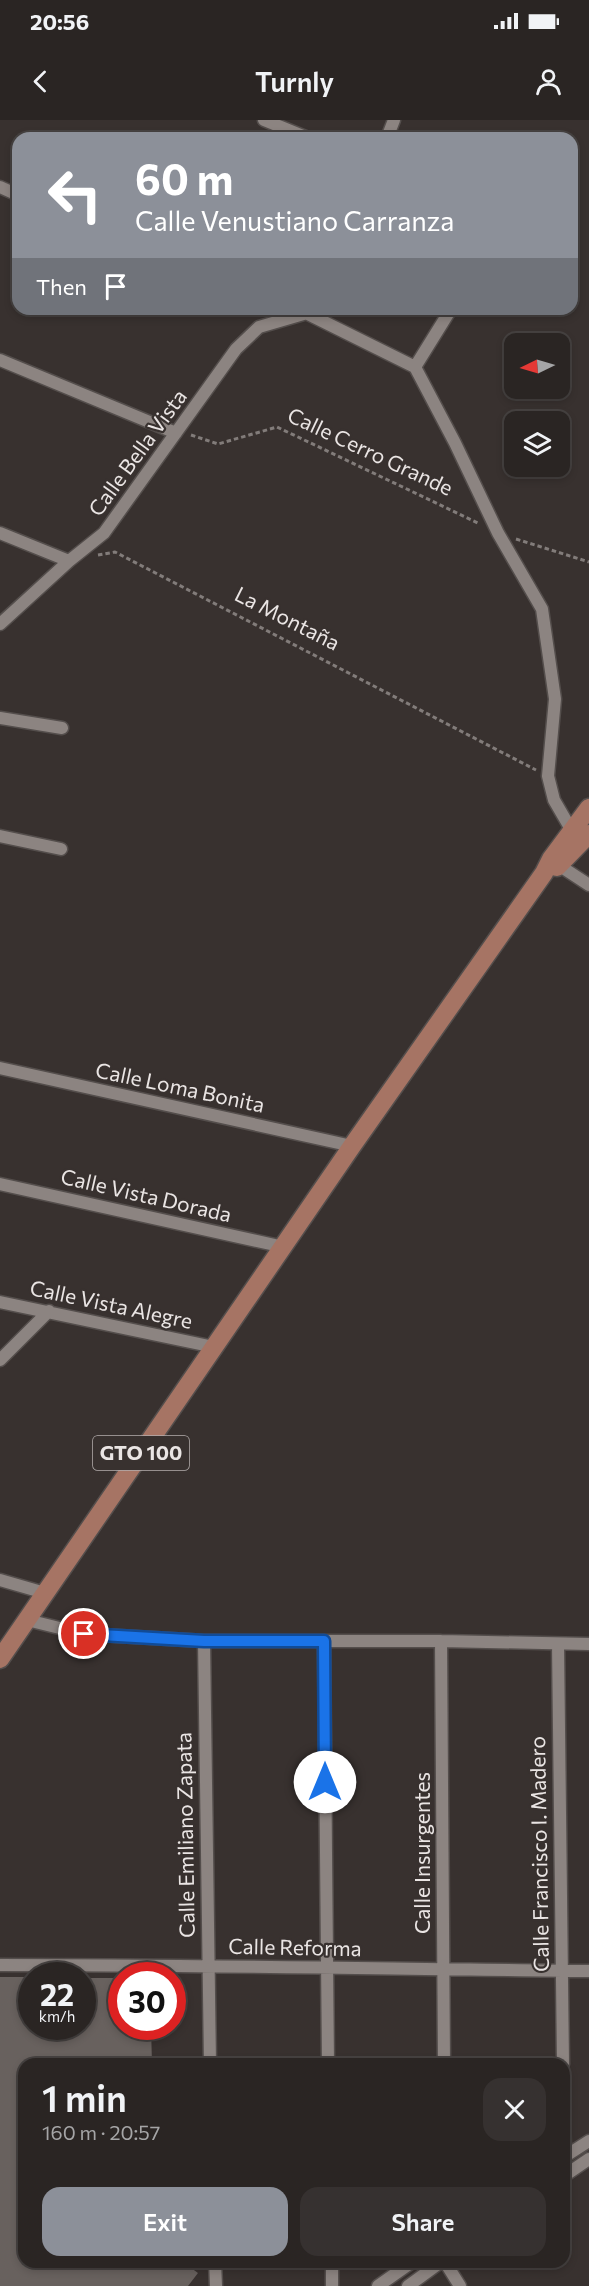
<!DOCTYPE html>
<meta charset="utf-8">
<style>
body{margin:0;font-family:Commissioner,sans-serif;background:#363130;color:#f1f3f6;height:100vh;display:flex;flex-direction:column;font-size:22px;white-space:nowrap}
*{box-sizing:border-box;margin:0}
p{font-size:20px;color:#a5a5a6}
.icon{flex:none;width:33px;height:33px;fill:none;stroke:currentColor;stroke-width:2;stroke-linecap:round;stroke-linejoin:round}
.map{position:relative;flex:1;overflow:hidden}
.drawer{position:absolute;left:18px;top:1938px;width:552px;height:210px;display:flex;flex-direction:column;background:#2a2523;border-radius:18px;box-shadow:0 3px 9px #0003,0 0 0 2px #464241}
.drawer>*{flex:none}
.hud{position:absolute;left:12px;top:12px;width:566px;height:183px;border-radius:18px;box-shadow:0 3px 9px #0003,0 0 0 2px #464241;background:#8c9099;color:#fff;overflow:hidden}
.needle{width:39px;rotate:265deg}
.fabs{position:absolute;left:504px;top:213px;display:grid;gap:12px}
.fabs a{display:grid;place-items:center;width:66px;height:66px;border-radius:12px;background:#2a2523;box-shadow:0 3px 9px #0003,0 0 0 2px #464241;font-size:30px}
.speed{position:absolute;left:18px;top:1842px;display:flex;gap:12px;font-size:30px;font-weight:700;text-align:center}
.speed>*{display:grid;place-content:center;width:78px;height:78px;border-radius:50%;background:#2a2523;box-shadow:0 3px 9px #0003,0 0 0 2px #464241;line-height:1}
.speed small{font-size:15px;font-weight:400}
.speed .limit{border:9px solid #d22;background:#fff;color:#111}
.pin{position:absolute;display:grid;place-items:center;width:51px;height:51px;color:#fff;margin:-26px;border:3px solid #fff;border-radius:50%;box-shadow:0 2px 6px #0007}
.me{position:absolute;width:66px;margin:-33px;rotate:0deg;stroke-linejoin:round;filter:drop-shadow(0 0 4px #0008)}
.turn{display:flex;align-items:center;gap:21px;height:126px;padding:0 24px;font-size:27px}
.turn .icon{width:78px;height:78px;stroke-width:2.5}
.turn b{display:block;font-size:42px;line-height:51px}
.then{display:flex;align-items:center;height:57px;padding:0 24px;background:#0003;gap:12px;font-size:22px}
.round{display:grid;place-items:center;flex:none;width:63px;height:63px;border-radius:18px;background:#363130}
.head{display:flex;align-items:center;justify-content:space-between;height:102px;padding:0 24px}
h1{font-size:36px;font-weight:600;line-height:45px}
.cta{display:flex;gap:12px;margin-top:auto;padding:12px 24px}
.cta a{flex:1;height:69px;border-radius:18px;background:#8c9099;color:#fff;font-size:24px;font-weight:600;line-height:69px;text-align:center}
.cta a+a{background:#363130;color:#f1f3f6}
.status{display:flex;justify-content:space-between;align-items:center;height:42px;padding:0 30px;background:#2a2523;direction:ltr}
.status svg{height:16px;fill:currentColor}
header{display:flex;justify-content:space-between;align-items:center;height:78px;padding:0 24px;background:#2a2523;font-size:27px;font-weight:600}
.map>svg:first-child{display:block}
.building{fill:#68615e}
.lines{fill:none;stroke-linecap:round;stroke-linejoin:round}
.minor-casing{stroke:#544e4c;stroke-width:15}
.primary-casing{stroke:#544e4c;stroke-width:21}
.path{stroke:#827c7a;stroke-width:3;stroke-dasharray:4.5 3;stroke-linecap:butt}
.minor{stroke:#8c8481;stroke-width:12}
.primary{stroke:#a67464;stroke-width:18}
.route-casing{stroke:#114b97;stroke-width:15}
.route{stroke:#1a73e8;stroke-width:10}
.labels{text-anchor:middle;stroke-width:4.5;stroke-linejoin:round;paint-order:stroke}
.shield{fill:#38312f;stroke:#b5afae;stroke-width:1.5}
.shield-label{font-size:20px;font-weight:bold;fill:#eae5e4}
.street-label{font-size:21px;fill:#eae5e4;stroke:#38312f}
</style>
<div class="status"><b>20:56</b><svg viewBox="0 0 49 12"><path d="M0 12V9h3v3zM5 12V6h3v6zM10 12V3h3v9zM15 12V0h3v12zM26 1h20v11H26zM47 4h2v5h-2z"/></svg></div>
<header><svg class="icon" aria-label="back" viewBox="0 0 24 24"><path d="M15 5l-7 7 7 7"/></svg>Turnly<svg class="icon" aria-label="person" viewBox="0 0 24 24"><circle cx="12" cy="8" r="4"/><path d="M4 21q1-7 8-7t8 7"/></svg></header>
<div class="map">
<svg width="589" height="2166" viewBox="0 0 589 2166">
<rect width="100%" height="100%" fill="#38312f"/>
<path class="building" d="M0 1857H32V1906H82V1858H122V1906H151L152 1944H24V2142H183L198 2153 188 2166H0Z"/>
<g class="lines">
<defs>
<path id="minor" d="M264 0 308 18
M387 18 394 0
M0 67 18 75
M300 190 415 247
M0 240 176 313
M415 247 455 323 498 413 542 489 555 579 548 656 554 680 572 711
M415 247 451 189
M0 413 69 441
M0 504 69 441 104 413 236 229 259 207 307 193 309 189
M0 598 62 608
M0 716 61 729
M554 742 589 765
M0 948 352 1026
M0 1064 284 1127
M0 1182 214 1227
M0 1240 49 1191
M0 1460 45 1473
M27 1500 84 1514 204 1521H441L589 1524
M204 1521 210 1944
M324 1521 328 1944
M441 1521 444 1944
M558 1524 563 1944
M0 1845C196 1845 393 1849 589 1851
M564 1990 565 2036
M564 2037 589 2021
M564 2056 589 2039
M215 2142 216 2166
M332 2142V2166
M445 2142 460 2166
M378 2166 412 2142
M408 2166 441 2142"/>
<path id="primary" d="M557 747 589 714
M0 1539 352 1026 544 753 551 739 589 688"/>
</defs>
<use href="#minor" class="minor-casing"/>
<use href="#primary" class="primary-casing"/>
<path class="path" d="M191 315 218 324 277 307 480 404
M516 419 589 442
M98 435 115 432 536 650"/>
<use href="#minor" class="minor"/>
<use href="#primary" class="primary"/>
</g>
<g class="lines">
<defs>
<path id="route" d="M84 1514 204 1521H324L325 1662"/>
</defs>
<use href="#route" class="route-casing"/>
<use href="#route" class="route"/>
</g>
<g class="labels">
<rect class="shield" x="93" y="1316" width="96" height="34" rx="4.5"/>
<g class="shield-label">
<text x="141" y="1340">GTO 100</text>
</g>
<g class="street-label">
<text transform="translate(370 332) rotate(25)" y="7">Calle Cerro Grande</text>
<text transform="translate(138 333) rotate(-54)" y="7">Calle Bella Vista</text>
<text transform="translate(287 499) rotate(27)" y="7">La Montaña</text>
<text transform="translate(180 968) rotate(12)" y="7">Calle Loma Bonita</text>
<text transform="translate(146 1076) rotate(13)" y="7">Calle Vista Dorada</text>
<text transform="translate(111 1185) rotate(12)" y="7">Calle Vista Alegre</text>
<text transform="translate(186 1715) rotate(-91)" y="7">Calle Emiliano Zapata</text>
<text transform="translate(423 1733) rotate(-90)" y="7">Calle Insurgentes</text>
<text transform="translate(540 1734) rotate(-91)" y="7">Calle Francisco I. Madero</text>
<text transform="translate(295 1828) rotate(1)" y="7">Calle Reforma</text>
</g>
</g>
</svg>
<div class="fabs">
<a><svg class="needle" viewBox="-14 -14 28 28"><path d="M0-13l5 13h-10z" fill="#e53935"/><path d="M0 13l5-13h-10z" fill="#a5a5a6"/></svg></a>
<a><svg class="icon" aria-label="layers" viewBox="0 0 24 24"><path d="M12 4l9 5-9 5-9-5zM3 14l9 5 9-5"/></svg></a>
</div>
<div class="speed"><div>22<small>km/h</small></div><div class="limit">30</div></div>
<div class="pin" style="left:84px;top:1514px;background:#d93025"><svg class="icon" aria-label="arrive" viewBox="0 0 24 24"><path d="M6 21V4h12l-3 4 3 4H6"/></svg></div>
<svg class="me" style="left:325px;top:1662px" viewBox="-20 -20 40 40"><circle r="19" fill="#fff"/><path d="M0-13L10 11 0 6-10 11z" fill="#1a73e8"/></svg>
<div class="hud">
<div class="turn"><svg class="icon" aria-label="left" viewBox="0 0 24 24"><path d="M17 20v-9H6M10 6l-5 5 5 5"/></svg><div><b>60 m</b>Calle Venustiano Carranza</div></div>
<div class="then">Then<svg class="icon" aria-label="arrive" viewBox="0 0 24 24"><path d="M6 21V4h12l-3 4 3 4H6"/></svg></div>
</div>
<section class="drawer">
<div class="head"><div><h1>1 min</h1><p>160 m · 20:57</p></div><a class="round"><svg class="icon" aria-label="close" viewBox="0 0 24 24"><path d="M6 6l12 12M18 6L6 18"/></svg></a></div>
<div class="cta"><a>Exit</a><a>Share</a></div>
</section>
</div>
